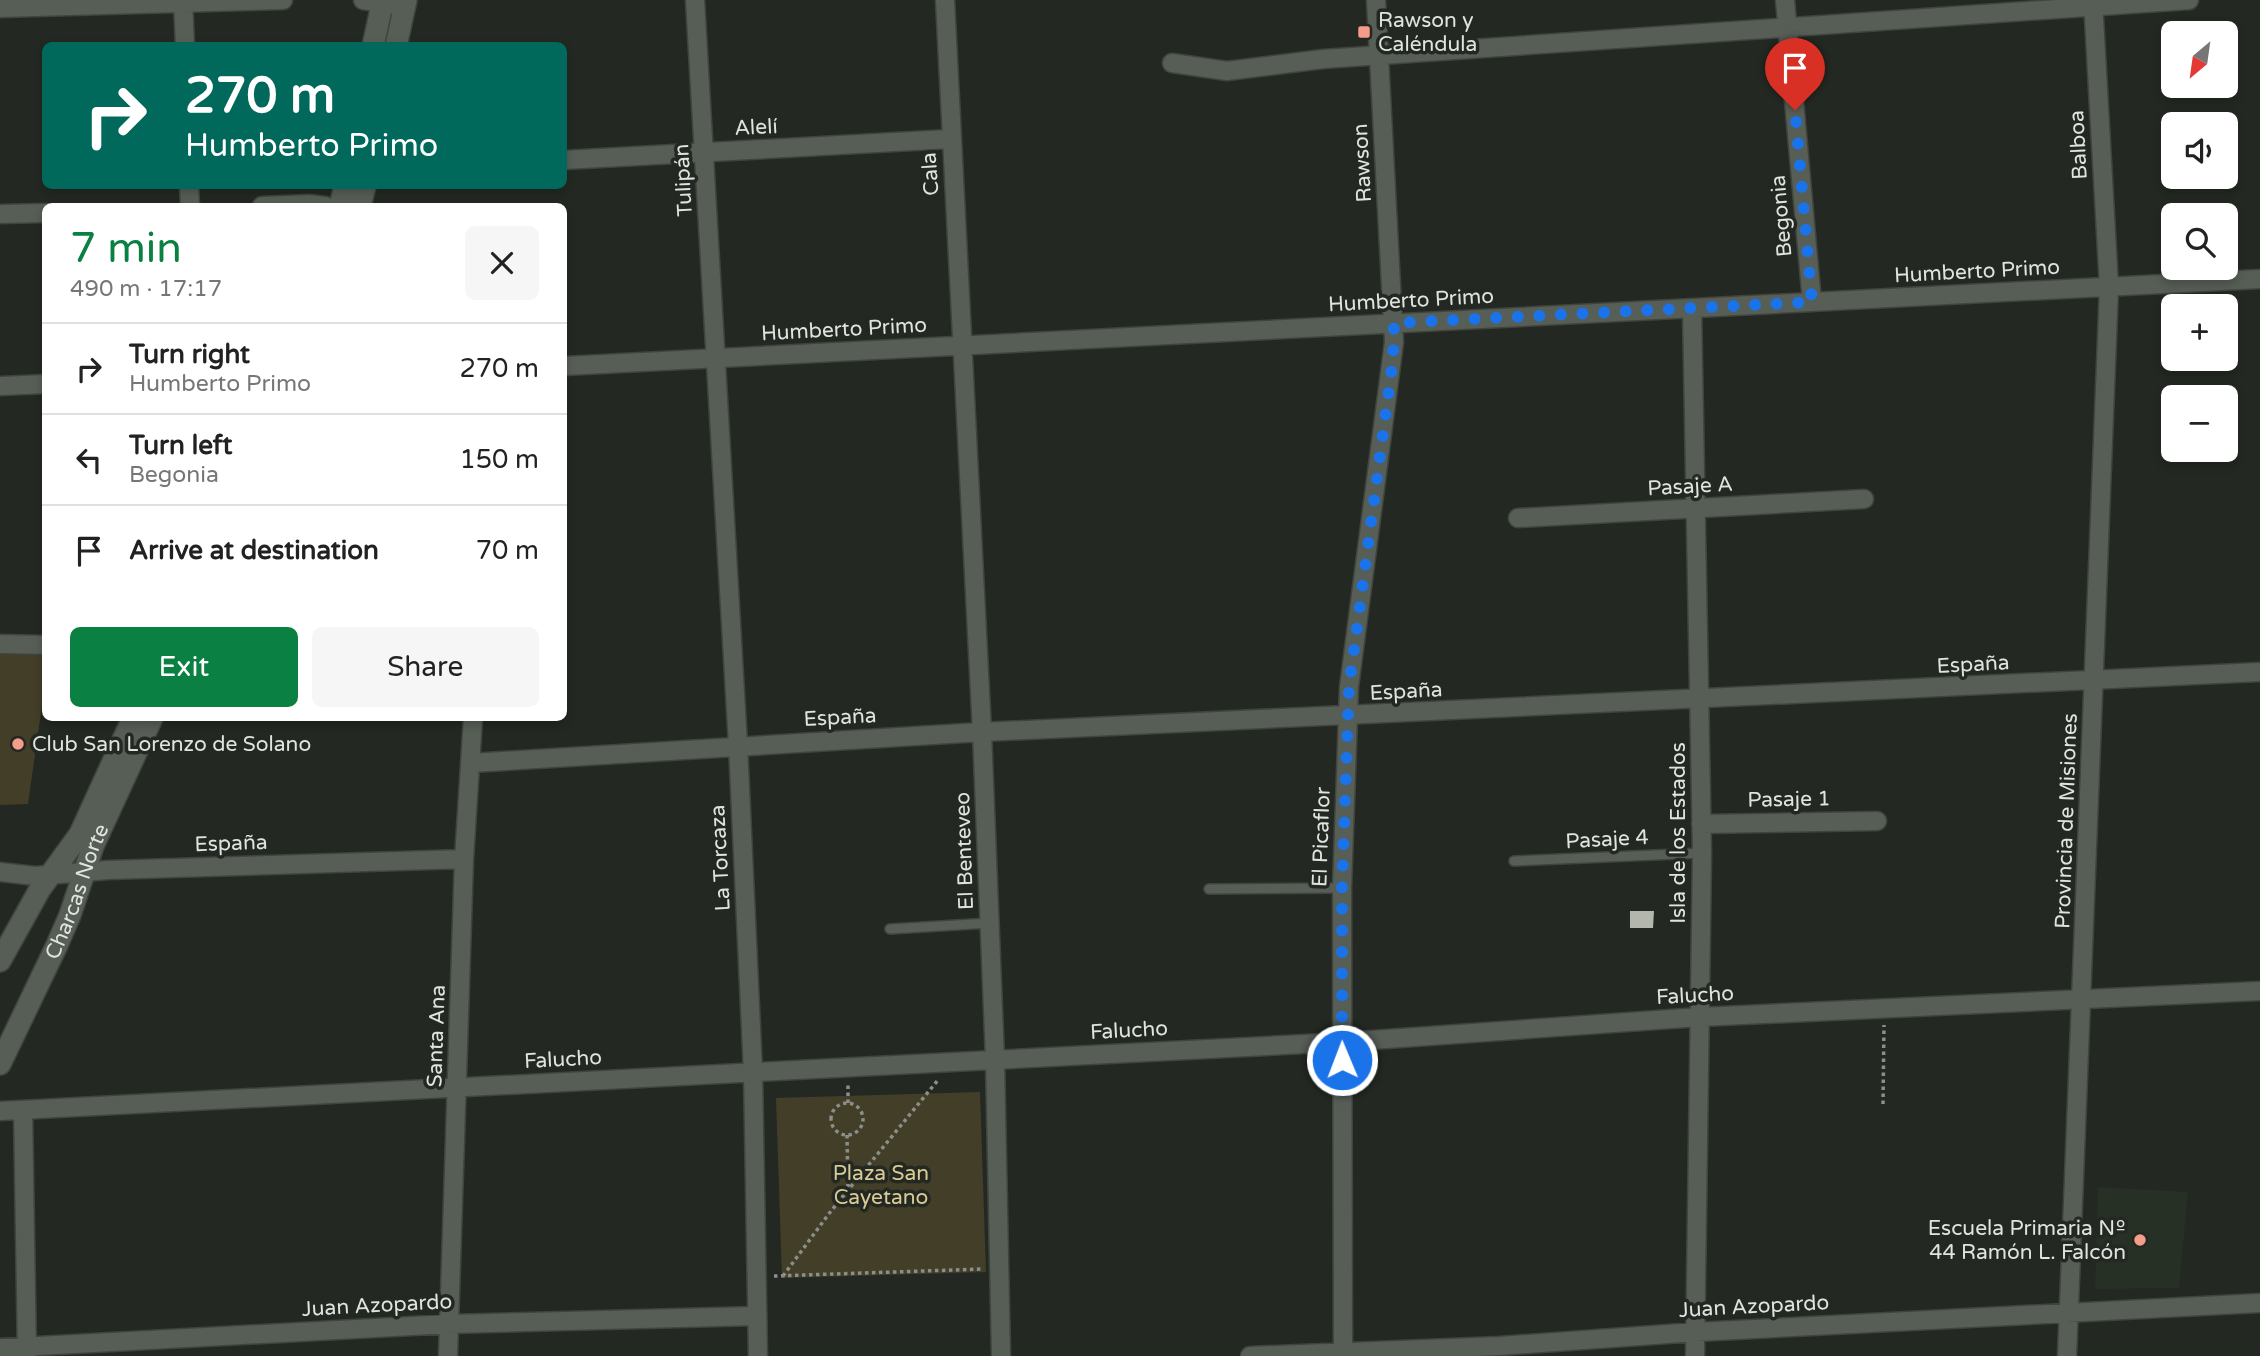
<!DOCTYPE html>
<meta charset="utf-8">
<style>
body{margin:0;font-family:"Varela Round",sans-serif;background:#f6f6f6;color:#222;height:100vh;display:flex;flex-direction:column;font-size:26px;white-space:nowrap}
*{box-sizing:border-box;margin:0}
p{font-size:23px;color:#767676}
.icon{flex:none;width:38px;height:38px;fill:none;stroke:currentColor;stroke-width:2;stroke-linecap:round;stroke-linejoin:round}
.map{position:relative;flex:1;overflow:hidden}
.drawer{position:absolute;left:42px;top:203px;width:525px;height:518px;display:flex;flex-direction:column;background:#fff;border-radius:10px;box-shadow:0 4px 10px #0003}
.drawer>*{flex:none}
.banner{position:absolute;left:42px;top:42px;width:525px;height:147px;border-radius:10px;box-shadow:0 4px 10px #0003;background:#00695c;color:#fff;overflow:hidden}
.needle{width:46px;rotate:209deg}
.tools{position:absolute;left:2161px;top:21px;display:grid;gap:14px}
.tools a{display:grid;place-items:center;width:77px;height:77px;border-radius:10px;background:#fff;box-shadow:0 4px 10px #0003;font-size:35px}
.pin{position:absolute;display:grid;place-items:center;width:60px;height:60px;color:#fff;margin:-72px -30px;border-radius:50% 50% 50% 0;rotate:-45deg;box-shadow:0 0 7px #0007}
.pin .icon{rotate:45deg}
.me{position:absolute;width:77px;margin:-38px;rotate:359deg;stroke-linejoin:round;filter:drop-shadow(0 0 5px #0008)}
.turn{display:flex;align-items:center;gap:24px;height:147px;padding:0 28px;font-size:32px}
.turn .icon{width:91px;height:91px;stroke-width:2.5}
.turn b{display:block;font-size:49px;line-height:60px}
.round{display:grid;place-items:center;flex:none;width:74px;height:74px;border-radius:10px;background:#f6f6f6}
.summary{display:flex;align-items:center;justify-content:space-between;height:119px;padding:0 28px}
h1{font-size:42px;font-weight:600;line-height:52px;color:#0b8043}
.button{display:flex;gap:14px;margin-top:auto;padding:14px 28px}
.button a{flex:1;height:80px;border-radius:10px;background:#0b8043;color:#fff;font-size:28px;font-weight:600;line-height:80px;text-align:center}
.button a+a{background:#f6f6f6;color:#222}
ul{padding:0;list-style:none}
li{display:flex;align-items:center;gap:21px;height:91px;padding:0 28px;border-top:2px solid #e0e0e0}
li div{flex:1}
li b{display:block;font-size:26px}
li em{font-style:normal}
.map>svg:first-child{display:block}
.built{fill:#263024}
.green{fill:#433e28}
.building{fill:#b3b6ac}
.lines{fill:none;stroke-linecap:round;stroke-linejoin:round}
.service-casing{stroke:#3f443e;stroke-width:12}
.minor-casing{stroke:#3f443e;stroke-width:21}
.tertiary-casing{stroke:#3f443e;stroke-width:24}
.path{stroke:#8a8f8a;stroke-width:3.5;stroke-dasharray:3.5 3.5;stroke-linecap:butt}
.service{stroke:#575e56;stroke-width:9}
.minor{stroke:#575e56;stroke-width:18}
.tertiary{stroke:#575e56;stroke-width:21}
.route{stroke:#1a73e8;stroke-width:12;stroke-dasharray:0 21.6}
.poi-dot{fill:#f49d8b;stroke:#232822;stroke-width:2.5}
.labels{text-anchor:middle;stroke-width:7;stroke-linejoin:round;paint-order:stroke}
.poi-label{font-size:21px;fill:#e0e4e0;stroke:#232822;text-anchor:start}
.street-label{font-size:21px;fill:#e0e4e0;stroke:#232822}
.park-label{font-size:21px;fill:#d8cc94;stroke:#232822}
</style>
<div class="map">
<svg width="2260" height="1356" viewBox="0 0 2260 1356">
<rect width="100%" height="100%" fill="#232822"/>
<path class="built" d="M2098 1187 2188 1192 2179 1288 2095 1289Z"/>
<path class="green" d="M0 653 45 655V684L28 804 0 805Z
M980 1092 986 1272 782 1278 776 1098Z"/>
<path class="building" d="M1630 911H1654L1653 928H1630Z"/>
<g class="lines">
<defs>
<path id="service" d="M1514 861 1702 853
M1209 889 1342 888
M890 929 990 923"/>
<path id="minor" d="M183 0 185 46
M363 0 404 6
M695 0 738 745 753 1072 758 1356
M945 0 982 732 995 1060 1001 1356
M1785 0 1812 302
M0 8 283 0
M1172 63 1227 71 1323 59 2189 0
M564 160 950 139
M189 186 190 206
M262 206 309 204 325 206
M0 214 46 213
M1692 309 1702 853 1695 1356
M564 366 2260 279
M0 386 46 384
M1518 518 1864 499
M0 644 46 645
M471 763 982 732 2260 672
M1701 824 1877 821
M0 872 35 876 108 870 464 859
M23 1110 27 1356
M0 1111 1343 1042 1700 1017 2260 991
M0 1348 449 1324 756 1316
M448 1356 464 859 473 718
M1250 1356 1499 1346 1696 1332 2260 1303
M1343 1356 1342 888 1349 687 1394 342 1376 0
M2067 1356 2109 287 2093 0"/>
<g id="tertiary">
<path d="M373 46 383 0"/>
<path d="M396 46 406 0"/>
<path d="M340 206 345 186"/>
<path d="M360 206 365 186"/>
<path d="M0 961 40 889 80 834 133 718"/>
<path id="s1" d="M0 1064 57 945 70 915 93 846 152 718"/>
</g>
</defs>
<use href="#service" class="service-casing"/>
<use href="#minor" class="minor-casing"/>
<use href="#tertiary" class="tertiary-casing"/>
<path class="path" d="M831 1119a16 16 0 1 1 32 0a16 16 0 1 1-32 0Z
M848 1103V1084
M1883 1104 1884 1025
M847 1135 848 1191
M774 1276 983 1269
M783 1276 831 1211 938 1080"/>
<use href="#service" class="service"/>
<use href="#minor" class="minor"/>
<use href="#tertiary" class="tertiary"/>
</g>
<g class="lines">
<path class="route" d="M1342 1060V888L1349 687 1393 359 1394 323 1812 302 1795 110"/>
</g>
<g class="poi-dot">
<rect x="1357" y="25" width="14" height="14" rx="3.5"/>
<circle cx="18" cy="744" r="7"/>
<circle cx="2140" cy="1240" r="7"/>
</g>
<g class="labels">
<g class="poi-label">
<text x="1378" y="27">Rawson y<tspan x="1378" dy="24">Caléndula</tspan></text>
<text x="32" y="751">Club San Lorenzo de Solano</text>
<text x="2126" y="1235" text-anchor="end">Escuela Primaria Nº<tspan x="2126" dy="24">44 Ramón L. Falcón</tspan></text>
</g>
<g class="street-label">
<text transform="translate(756 127) rotate(-3)" y="7">Alelí</text>
<text transform="translate(2078 145) rotate(-93)" y="7">Balboa</text>
<text transform="translate(1362 163) rotate(-93)" y="7">Rawson</text>
<text transform="translate(930 174) rotate(-94)" y="7">Cala</text>
<text transform="translate(683 180) rotate(-93)" y="7">Tulipán</text>
<text transform="translate(1781 216) rotate(-95)" y="7">Begonia</text>
<text transform="translate(1977 271) rotate(-3)" y="7">Humberto Primo</text>
<text transform="translate(1411 300) rotate(-3)" y="7">Humberto Primo</text>
<text transform="translate(844 329) rotate(-3)" y="7">Humberto Primo</text>
<text transform="translate(1690 486) rotate(-3)" y="7">Pasaje A</text>
<text transform="translate(1973 664) rotate(-3)" y="7">España</text>
<text transform="translate(1406 691) rotate(-3)" y="7">España</text>
<text transform="translate(840 717) rotate(-3)" y="7">España</text>
<text transform="translate(1789 799) rotate(-1)" y="7">Pasaje 1</text>
<text transform="translate(2066 821) rotate(-88)" y="7">Provincia de Misiones</text>
<text transform="translate(1678 833) rotate(-90)" y="7">Isla de los Estados</text>
<text transform="translate(1321 837) rotate(-88)" y="7">El Picaflor</text>
<text transform="translate(1607 839) rotate(-3)" y="7">Pasaje 4</text>
<text transform="translate(231 843) rotate(-2)" y="7">España</text>
<text transform="translate(964 851) rotate(-92)" y="7">El Benteveo</text>
<text transform="translate(720 858) rotate(-93)" y="7">La Torcaza</text>
<text dy="7" stroke="none"><textPath href="#s1" startOffset="189">Charcas Norte</textPath></text>
<text transform="translate(1695 995) rotate(-3)" y="7">Falucho</text>
<text transform="translate(1129 1030) rotate(-3)" y="7">Falucho</text>
<text transform="translate(436 1036) rotate(-88)" y="7">Santa Ana</text>
<text transform="translate(563 1059) rotate(-3)" y="7">Falucho</text>
<text transform="translate(377 1305) rotate(-3)" y="7">Juan Azopardo</text>
<text transform="translate(1754 1306) rotate(-3)" y="7">Juan Azopardo</text>
</g>
<g class="park-label">
<text x="881" y="1180">Plaza San<tspan x="881" dy="24">Cayetano</tspan></text>
</g>
</g>
</svg>
<div class="tools">
<a><svg class="needle" viewBox="-14 -14 28 28"><path d="M0-13l5 13h-10z" fill="#e53935"/><path d="M0 13l5-13h-10z" fill="#767676"/></svg></a>
<a><svg class="icon" aria-label="sound" viewBox="0 0 24 24"><path d="M4 9h4l5-4v14l-5-4H4zM17 9q2 3 0 6"/></svg></a>
<a><svg class="icon" aria-label="search" viewBox="0 0 24 24"><circle cx="10" cy="10" r="6"/><path d="M15 15l6 6"/></svg></a>
<a>+</a>
<a>−</a>
</div>
<div class="pin" style="left:1795px;top:110px;background:#d93025"><svg class="icon" aria-label="arrive" viewBox="0 0 24 24"><path d="M6 21V4h12l-3 4 3 4H6"/></svg></div>
<svg class="me" style="left:1342px;top:1060px" viewBox="-20 -20 40 40"><circle r="17" fill="#1a73e8" stroke="#fff" stroke-width="3"/><path d="M0-11L8 9 0 5-8 9z" fill="#fff"/></svg>
<div class="banner">
<div class="turn"><svg class="icon" aria-label="right" viewBox="0 0 24 24"><path d="M7 20v-9h11M14 6l5 5-5 5"/></svg><div><b>270 m</b>Humberto Primo</div></div>
</div>
<section class="drawer">
<div class="summary"><div><h1>7 min</h1><p>490 m · 17:17</p></div><a class="round"><svg class="icon" aria-label="close" viewBox="0 0 24 24"><path d="M6 6l12 12M18 6L6 18"/></svg></a></div>
<ul>
<li><svg class="icon" aria-label="right" viewBox="0 0 24 24"><path d="M7 20v-9h11M14 6l5 5-5 5"/></svg><div><b>Turn right</b><p>Humberto Primo</p></div><em>270 m</em></li>
<li><svg class="icon" aria-label="left" viewBox="0 0 24 24"><path d="M17 20v-9H6M10 6l-5 5 5 5"/></svg><div><b>Turn left</b><p>Begonia</p></div><em>150 m</em></li>
<li><svg class="icon" aria-label="arrive" viewBox="0 0 24 24"><path d="M6 21V4h12l-3 4 3 4H6"/></svg><div><b>Arrive at destination</b></div><em>70 m</em></li>
</ul>
<div class="button"><a>Exit</a><a>Share</a></div>
</section>
</div>
